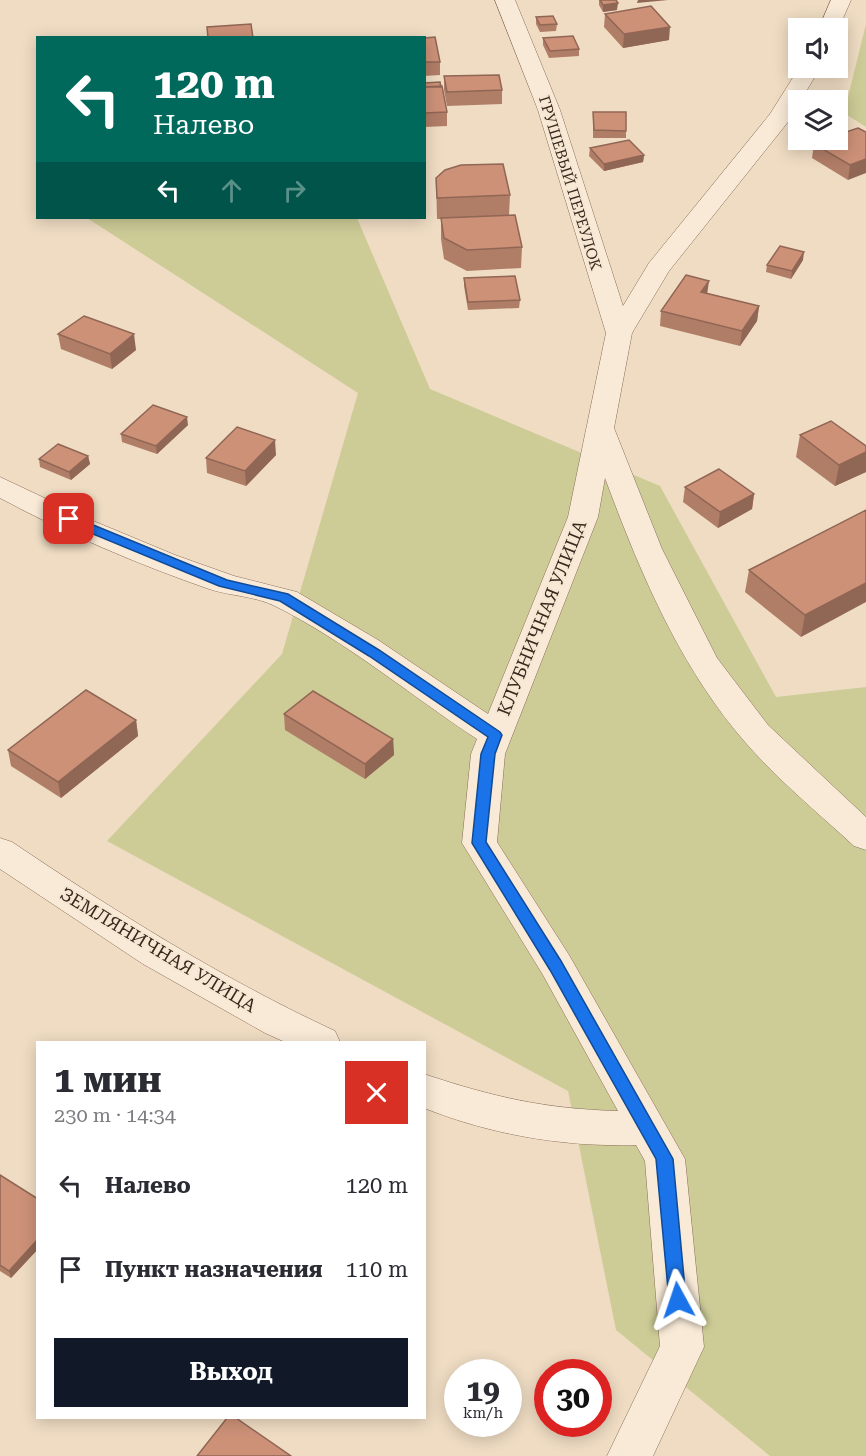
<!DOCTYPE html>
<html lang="ru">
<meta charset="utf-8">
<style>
body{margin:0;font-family:"Roboto Serif",serif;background:#f7f7f7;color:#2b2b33;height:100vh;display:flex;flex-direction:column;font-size:22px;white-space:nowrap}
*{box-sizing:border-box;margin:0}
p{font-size:20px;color:#7c7c81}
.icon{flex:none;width:33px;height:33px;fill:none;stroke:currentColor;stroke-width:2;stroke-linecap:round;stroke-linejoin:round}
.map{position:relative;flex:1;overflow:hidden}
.side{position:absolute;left:36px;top:1041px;width:390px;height:378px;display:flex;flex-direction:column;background:#fff;border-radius:0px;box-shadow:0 3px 15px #0003}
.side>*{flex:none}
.top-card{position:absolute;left:36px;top:36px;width:390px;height:183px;border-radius:0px;box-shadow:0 3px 15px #0003;background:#00695c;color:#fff;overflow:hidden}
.tools{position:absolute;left:788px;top:18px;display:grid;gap:12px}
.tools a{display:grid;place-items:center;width:60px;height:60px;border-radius:0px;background:#fff;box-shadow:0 3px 15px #0003;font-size:30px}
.speed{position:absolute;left:444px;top:1359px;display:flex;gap:12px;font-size:30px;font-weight:700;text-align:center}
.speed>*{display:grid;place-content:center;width:78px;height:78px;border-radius:50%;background:#fff;box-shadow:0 3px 15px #0003;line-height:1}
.speed small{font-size:15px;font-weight:400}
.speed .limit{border:9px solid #d22;background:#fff;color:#111}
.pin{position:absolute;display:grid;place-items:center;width:51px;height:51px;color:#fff;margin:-26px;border-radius:12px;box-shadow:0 3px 9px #0006}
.me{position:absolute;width:66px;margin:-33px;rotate:355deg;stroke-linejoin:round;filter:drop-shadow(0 0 4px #0008)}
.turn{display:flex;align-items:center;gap:21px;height:126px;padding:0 18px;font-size:27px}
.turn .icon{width:78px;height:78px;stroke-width:2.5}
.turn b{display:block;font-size:42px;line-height:51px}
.lanes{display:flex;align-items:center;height:57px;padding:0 18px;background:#0003;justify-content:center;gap:30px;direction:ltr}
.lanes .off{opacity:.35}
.round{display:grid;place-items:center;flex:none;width:63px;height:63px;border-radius:0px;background:#f7f7f7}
.head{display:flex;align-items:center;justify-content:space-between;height:102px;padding:0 18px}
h1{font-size:36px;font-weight:700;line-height:45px}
.action{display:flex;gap:12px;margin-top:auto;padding:12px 18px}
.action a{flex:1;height:69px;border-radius:0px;background:#111827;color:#fff;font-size:24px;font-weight:700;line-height:69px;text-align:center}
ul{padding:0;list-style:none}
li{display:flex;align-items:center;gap:18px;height:84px;padding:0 18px}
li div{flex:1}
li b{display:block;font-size:22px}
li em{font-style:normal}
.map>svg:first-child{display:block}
.green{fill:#cdcc97}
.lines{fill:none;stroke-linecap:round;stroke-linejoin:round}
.minor-casing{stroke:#896d5a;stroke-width:1}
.minor{fill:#f9ead7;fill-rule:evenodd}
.wall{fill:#b07d67}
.shaded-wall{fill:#906654}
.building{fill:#cd9178;stroke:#906654;stroke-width:1.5}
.route{fill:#1a73e8;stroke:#114b97;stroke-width:1.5}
.labels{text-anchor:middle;stroke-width:4.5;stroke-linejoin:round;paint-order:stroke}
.far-street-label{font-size:15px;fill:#39271e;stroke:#f6e7d3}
.street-label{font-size:18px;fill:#39271e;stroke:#f6e7d3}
</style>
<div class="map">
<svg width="866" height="1456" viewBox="0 0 866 1456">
<rect width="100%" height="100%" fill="#efdcc3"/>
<path class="green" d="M866 24V127L844 113Z
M87 218H357L430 389 660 486 776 697 866 687V1456H770L616 1330 568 1091 107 841 282 654 358 393Z"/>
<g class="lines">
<defs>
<path id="minor" d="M495 0H515L560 110 623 306 649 263 770 114 799 68H820L801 100H798L788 122 669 271 632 333 614 428 662 549 717 658 768 725 866 817V850L854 846C817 812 778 780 745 742 679 666 640 572 605 478L598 517 505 754 497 842 569 955 685 1159 704 1347 653 1456H607L660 1346 645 1161 636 1145C564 1147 492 1135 424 1108V1074C493 1097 545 1109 618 1111L543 975 462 843 471 754 477 739C410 695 347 642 275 606 255 596 230 596 209 589 137 564 67 534 0 498V477L91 520 175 555 234 576 297 592 378 640 488 714 568 517 606 333 538 110Z
M831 0H851L837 32V28H819Z
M0 838 12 842C116 912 221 978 335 1031L340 1042H285L265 1033 143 964 0 869Z"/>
</defs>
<use href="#minor" class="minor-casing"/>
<use href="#minor" class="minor"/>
</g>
<path class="wall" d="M599 0H616L617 10 603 12 599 5Z
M605 14 669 40 623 48 604 27Z
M536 17 557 24 556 31 540 32 536 24Z
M424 38 440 62V75L424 76Z
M543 38 579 49V56L549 58 543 45Z
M444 76 502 90V104L447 106 444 90Z
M424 83 447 112V126L424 127Z
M593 112 626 131V138H593Z
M866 132 848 180 812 158 814 144Z
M590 148 644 155 643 162 604 171 589 156Z
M436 178 510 195 509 215 522 247 521 268 467 271 444 259 441 239V219H437Z
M803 260 791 279 766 272 767 265Z
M464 278 520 300 519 308 468 310 464 286Z
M707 293 759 306 757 321 740 346 660 326 661 311Z
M58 334 136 350 112 369 61 349Z
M188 425 157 454 122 442 121 434Z
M800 435 866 446V472L835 486 796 457Z
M276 455 246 486 207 473 206 458Z
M88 456 90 464 71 480 40 467 39 459Z
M685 487 754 494 752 509 718 528 683 502Z
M866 510 801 637 745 592 749 570Z
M284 714 393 739 394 755 365 779 285 730Z
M136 720 138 736 61 798 11 766 8 750Z
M0 1175 38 1199V1249L11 1278 0 1271Z"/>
<path class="shaded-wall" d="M638 0H668L637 3Z
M618 3 617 10 603 12V5Z
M670 27 669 40 623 48 624 34Z
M644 155 643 162 604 171V164Z
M866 159V173L848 180 850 165Z
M804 252 803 260 791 279 792 271Z
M709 281 707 295 701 292Z
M759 306 757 321 740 346 742 331Z
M134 334 136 350 112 369 110 354Z
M187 417 188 425 157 454 156 446Z
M275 440 276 455 246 486 245 471Z
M866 452V472L835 486 839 465Z
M88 456 90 464 71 480 69 472Z
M754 494 752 509 718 528 720 512Z
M866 583V602L801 637 805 615Z
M136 720 138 736 61 798 58 782Z
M393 739 394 755 365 779V764Z
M38 1239V1249L11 1278 9 1271Z"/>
<path class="building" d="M600 0H616L618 3 603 5Z
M651 6 670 27 624 34 605 14Z
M553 16 557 24 540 25 536 17Z
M251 24 253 38H208L207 27Z
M573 36 579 49 550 51 543 38Z
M435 37 440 62H424V38Z
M499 75 502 90 447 92 444 76Z
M440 82 441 87H424V83Z
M442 86 447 112 424 113V87Z
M593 112H626V131L594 130Z
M858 128 866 132V159L850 165 814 144 825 140H837V135Z
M629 140 644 155 604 164 590 148Z
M503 164 510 195 437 198 436 178 445 170 461 165Z
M515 215 522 247 467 250 444 238 441 218Z
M780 246 804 252 792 271 767 265Z
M686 275 709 281 701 292 759 306 742 331 661 311Z
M515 276 520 300 468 302 464 278Z
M84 316 134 334 110 354 58 334Z
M153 405 187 417 156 446 121 434Z
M831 421 866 446V452L839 465 800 435Z
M237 427 275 440 245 471 206 458Z
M58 444 88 456 69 472 39 459Z
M719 469 754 494 720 512 685 487Z
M866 510V583L805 615 749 570Z
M86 690 136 720 58 782 8 750Z
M313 691 393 739 365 764 284 714Z
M0 1175 38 1199V1239L9 1271 0 1265Z
M227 1418H236L291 1456H197Z"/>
<path class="route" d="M69 515 227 580 288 594 379 650 500 732 502 735 495 754 486 842 561 961 673 1159 686 1300 684 1306 678 1308 671 1306 669 1300 656 1159 550 970 472 843 481 754 488 737 369 656 280 601 219 586 64 522V516Z"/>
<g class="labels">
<g class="far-street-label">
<text transform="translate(570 183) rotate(73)" y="5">ГРУШЕВЫЙ ПЕРЕУЛОК</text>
</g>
<g class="street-label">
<text transform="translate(542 618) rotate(-68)" y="6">КЛУБНИЧНАЯ УЛИЦА</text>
<text transform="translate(158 950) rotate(31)" y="6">ЗЕМЛЯНИЧНАЯ УЛИЦА</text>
</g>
</g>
</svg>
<div class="tools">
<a><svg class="icon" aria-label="sound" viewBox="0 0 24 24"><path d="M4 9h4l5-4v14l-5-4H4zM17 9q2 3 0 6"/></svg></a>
<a><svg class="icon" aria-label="layers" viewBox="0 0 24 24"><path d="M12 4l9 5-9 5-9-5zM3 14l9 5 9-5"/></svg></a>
</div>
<div class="speed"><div>19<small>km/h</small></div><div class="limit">30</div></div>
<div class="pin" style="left:69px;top:519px;background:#d93025"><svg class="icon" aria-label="arrive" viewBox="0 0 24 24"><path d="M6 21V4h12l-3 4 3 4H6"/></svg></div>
<svg class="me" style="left:678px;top:1300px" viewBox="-20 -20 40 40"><path d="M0-17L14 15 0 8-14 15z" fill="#1a73e8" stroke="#fff" stroke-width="4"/></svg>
<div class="top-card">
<div class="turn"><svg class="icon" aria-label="left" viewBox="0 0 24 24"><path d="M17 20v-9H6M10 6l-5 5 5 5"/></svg><div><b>120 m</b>Налево</div></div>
<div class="lanes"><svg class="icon" aria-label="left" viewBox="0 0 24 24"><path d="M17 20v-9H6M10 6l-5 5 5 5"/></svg><svg class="icon off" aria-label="ahead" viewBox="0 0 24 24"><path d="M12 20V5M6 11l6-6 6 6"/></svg><svg class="icon off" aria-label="right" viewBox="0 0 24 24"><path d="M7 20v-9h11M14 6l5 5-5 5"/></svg></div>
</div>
<section class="side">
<div class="head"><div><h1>1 мин</h1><p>230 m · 14:34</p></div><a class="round" style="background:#d93025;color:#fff"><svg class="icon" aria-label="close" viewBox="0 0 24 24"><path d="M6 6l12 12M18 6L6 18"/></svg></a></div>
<ul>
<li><svg class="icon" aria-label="left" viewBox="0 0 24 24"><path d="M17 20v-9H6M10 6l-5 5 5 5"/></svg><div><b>Налево</b></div><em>120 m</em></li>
<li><svg class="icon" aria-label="arrive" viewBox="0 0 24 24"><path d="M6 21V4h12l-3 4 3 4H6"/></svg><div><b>Пункт назначения</b></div><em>110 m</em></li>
</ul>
<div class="action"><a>Выход</a></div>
</section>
</div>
